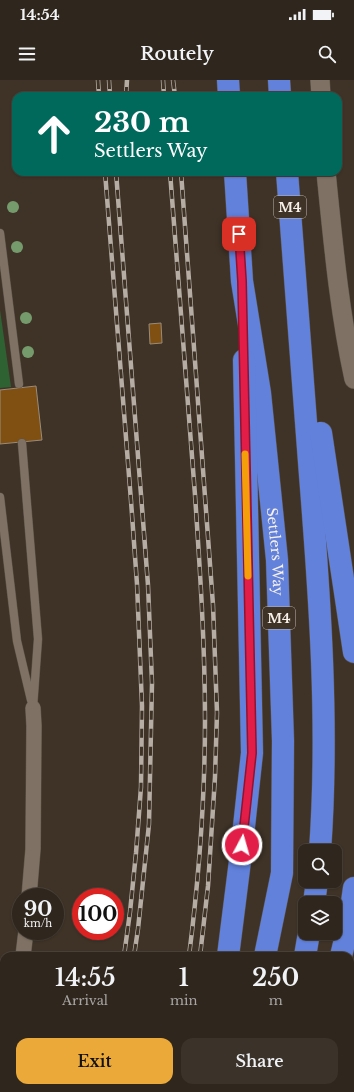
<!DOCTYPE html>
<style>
body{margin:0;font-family:"Libre Baskerville",serif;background:#3b322a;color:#f1f3f6;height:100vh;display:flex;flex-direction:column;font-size:15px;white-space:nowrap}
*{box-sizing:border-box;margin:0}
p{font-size:13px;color:#a7a5a4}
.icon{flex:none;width:22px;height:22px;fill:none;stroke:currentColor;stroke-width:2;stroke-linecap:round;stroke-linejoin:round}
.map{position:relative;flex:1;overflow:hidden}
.panel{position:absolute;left:0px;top:872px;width:354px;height:140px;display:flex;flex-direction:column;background:#2f261d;border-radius:12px 12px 0 0;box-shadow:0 1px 3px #0004,0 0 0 1px #4a433b}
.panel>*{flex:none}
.top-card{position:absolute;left:12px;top:12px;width:330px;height:84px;border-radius:12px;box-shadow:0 1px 3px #0004,0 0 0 1px #4a433b;background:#00695c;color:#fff;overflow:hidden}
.fabs{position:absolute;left:298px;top:764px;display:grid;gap:8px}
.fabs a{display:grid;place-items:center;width:44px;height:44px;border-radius:8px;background:#2f261d;box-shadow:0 1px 3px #0004,0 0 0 1px #4a433b;font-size:20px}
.speed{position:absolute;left:12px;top:808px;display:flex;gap:8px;font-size:20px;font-weight:700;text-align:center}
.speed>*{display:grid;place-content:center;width:52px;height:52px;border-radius:50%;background:#2f261d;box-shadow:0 1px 3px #0004,0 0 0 1px #4a433b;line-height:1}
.speed small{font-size:10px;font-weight:400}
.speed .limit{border:6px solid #d22;background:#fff;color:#111}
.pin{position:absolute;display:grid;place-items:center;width:34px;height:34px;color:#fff;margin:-17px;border-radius:8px;box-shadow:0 2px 6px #0006}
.me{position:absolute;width:44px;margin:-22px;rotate:6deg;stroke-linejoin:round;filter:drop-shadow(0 0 3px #0008)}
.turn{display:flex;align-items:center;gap:14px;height:84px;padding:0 16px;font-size:18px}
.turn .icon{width:52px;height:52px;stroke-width:2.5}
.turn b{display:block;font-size:28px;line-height:34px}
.eta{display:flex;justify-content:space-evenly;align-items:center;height:68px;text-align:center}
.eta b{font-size:24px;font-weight:600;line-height:28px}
.action{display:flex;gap:8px;margin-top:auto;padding:8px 16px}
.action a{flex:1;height:46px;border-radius:12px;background:#eba93a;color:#111;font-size:16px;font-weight:600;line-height:46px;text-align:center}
.action a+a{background:#3b322a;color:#f1f3f6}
.status{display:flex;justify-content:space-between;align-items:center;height:28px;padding:0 20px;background:#2f261d;direction:ltr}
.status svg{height:11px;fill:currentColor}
header{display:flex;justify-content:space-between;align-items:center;height:52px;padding:0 16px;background:#2f261d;font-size:18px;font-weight:600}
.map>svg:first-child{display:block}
.green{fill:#2f6233}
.building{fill:#7f5012;stroke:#998b7c}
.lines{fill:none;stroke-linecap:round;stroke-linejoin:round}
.service-casing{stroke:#5c5248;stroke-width:9}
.minor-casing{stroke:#5c5248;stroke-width:16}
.tertiary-casing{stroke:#5c5248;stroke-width:20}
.motorway-casing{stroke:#5c5248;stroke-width:23}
.service{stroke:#7f7264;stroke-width:8}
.minor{stroke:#7f7264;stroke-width:15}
.tertiary{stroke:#7f7264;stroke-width:19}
.motorway{stroke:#6181db;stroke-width:22}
.rail-casing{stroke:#b6ada4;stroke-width:4.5}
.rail{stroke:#3f3327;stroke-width:3;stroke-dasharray:9;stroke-linecap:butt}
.tree{fill:#759a6c}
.route-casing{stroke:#92132f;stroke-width:10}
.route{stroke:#e11d48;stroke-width:7}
.slow{stroke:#f59e0b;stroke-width:7}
.labels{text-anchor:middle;stroke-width:4;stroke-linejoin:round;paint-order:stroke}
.shield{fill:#3f3327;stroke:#c0b7af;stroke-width:1}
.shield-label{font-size:13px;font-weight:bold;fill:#f8f0e9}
.street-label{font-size:14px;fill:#f8f0e9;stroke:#3f3327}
</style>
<div class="status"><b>14:54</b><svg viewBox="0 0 49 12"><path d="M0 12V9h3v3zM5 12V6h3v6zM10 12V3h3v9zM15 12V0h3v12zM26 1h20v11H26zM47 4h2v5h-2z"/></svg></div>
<header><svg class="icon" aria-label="menu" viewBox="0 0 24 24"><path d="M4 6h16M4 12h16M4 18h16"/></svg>Routely<svg class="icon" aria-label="search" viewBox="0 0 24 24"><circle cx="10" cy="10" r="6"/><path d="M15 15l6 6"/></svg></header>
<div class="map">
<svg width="354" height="1012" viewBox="0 0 354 1012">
<rect width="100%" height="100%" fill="#3f3327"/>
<path class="green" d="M0 230 11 307 0 308Z"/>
<path class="building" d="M161 243 162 263 150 264 149 244Z
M36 306 42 360 0 364V310Z"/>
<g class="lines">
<defs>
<path id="service" d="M0 153 19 304
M22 363 38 559 33 628
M0 417 17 561 31 620"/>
<path id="minor" d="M29 817 33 769 34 646 33 628
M23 876 26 851
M1 1012 4 994"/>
<path id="tertiary" d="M320 0 321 16
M326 92C333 161 339 230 354 299
M350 1012 354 996"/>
<g id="motorway">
<path d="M228 0 229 16"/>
<path d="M279 0 280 16"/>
<path id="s1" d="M235 92 242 201 260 313 277 480 283 661 282 793 265 876"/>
<path d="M287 92C295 193 303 294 310 395 320 521 329 646 320 771"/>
<path d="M321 353 354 572"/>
<path d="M314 823 317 801"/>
<path d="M228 876 242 765 252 673 244 280"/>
<path d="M305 876 309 853"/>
<path d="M341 876 349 843 354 808"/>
<path d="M239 1008 241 1012"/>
<path d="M272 1012 273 1008"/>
<path d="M312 1012V1008"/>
</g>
</defs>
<use href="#service" class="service-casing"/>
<use href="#minor" class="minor-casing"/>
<use href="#tertiary" class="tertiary-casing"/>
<use href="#motorway" class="motorway-casing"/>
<use href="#service" class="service"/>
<use href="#minor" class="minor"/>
<use href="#tertiary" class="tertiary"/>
<use href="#motorway" class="motorway"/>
<defs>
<path id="rail" d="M98 0 99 16
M109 0 110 16
M163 0 164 16
M173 0 175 16
M126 16 127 0
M105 92 131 421 137 504 142 626 141 707 136 773 130 832 124 876
M116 92 148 505 152 603 149 744 138 849 134 876
M170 92C178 200 187 307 195 415 200 490 205 565 205 640 205 719 199 797 189 876
M181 92 213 525 217 633 215 697 208 806 200 876
M99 1012 100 1008
M109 1012 110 1008
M164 1012 165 1008
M175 1012 176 1008"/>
</defs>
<use href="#rail" class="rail-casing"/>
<use href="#rail" class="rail"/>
</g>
<g class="tree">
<circle cx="13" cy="127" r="6"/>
<circle cx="17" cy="167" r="6"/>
<circle cx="26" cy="238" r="6"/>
<circle cx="28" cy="272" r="6"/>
</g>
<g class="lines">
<defs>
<path id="route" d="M239 154 242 201 252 673 242 765"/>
</defs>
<use href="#route" class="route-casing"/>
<use href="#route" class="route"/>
<path class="slow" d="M245 374 248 496"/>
</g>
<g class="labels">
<g class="shield">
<rect x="274" y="116" width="32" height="22" rx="3"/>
<rect x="263" y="527" width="32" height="22" rx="3"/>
</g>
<g class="shield-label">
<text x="290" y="132">M4</text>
<text x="279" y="543">M4</text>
</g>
<g class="street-label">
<text dy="5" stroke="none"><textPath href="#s1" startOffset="382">Settlers Way</textPath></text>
</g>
</g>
</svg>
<div class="fabs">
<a><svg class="icon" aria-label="search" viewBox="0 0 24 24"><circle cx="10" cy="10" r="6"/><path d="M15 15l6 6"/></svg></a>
<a><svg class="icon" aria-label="layers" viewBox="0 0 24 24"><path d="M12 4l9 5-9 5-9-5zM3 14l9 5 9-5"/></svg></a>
</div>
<div class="speed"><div>90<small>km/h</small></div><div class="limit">100</div></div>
<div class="pin" style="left:239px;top:154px;background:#d93025"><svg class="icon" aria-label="arrive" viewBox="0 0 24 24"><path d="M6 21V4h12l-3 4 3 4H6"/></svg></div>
<svg class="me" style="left:242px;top:765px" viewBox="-20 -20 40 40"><circle r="17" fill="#e11d48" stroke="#fff" stroke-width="3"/><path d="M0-11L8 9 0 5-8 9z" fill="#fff"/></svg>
<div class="top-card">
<div class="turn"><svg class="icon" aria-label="ahead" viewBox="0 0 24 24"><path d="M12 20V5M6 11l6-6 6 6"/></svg><div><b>230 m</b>Settlers Way</div></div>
</div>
<section class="panel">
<div class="eta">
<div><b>14:55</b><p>Arrival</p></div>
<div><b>1</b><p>min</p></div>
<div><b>250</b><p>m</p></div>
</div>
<div class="action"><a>Exit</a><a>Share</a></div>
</section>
</div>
